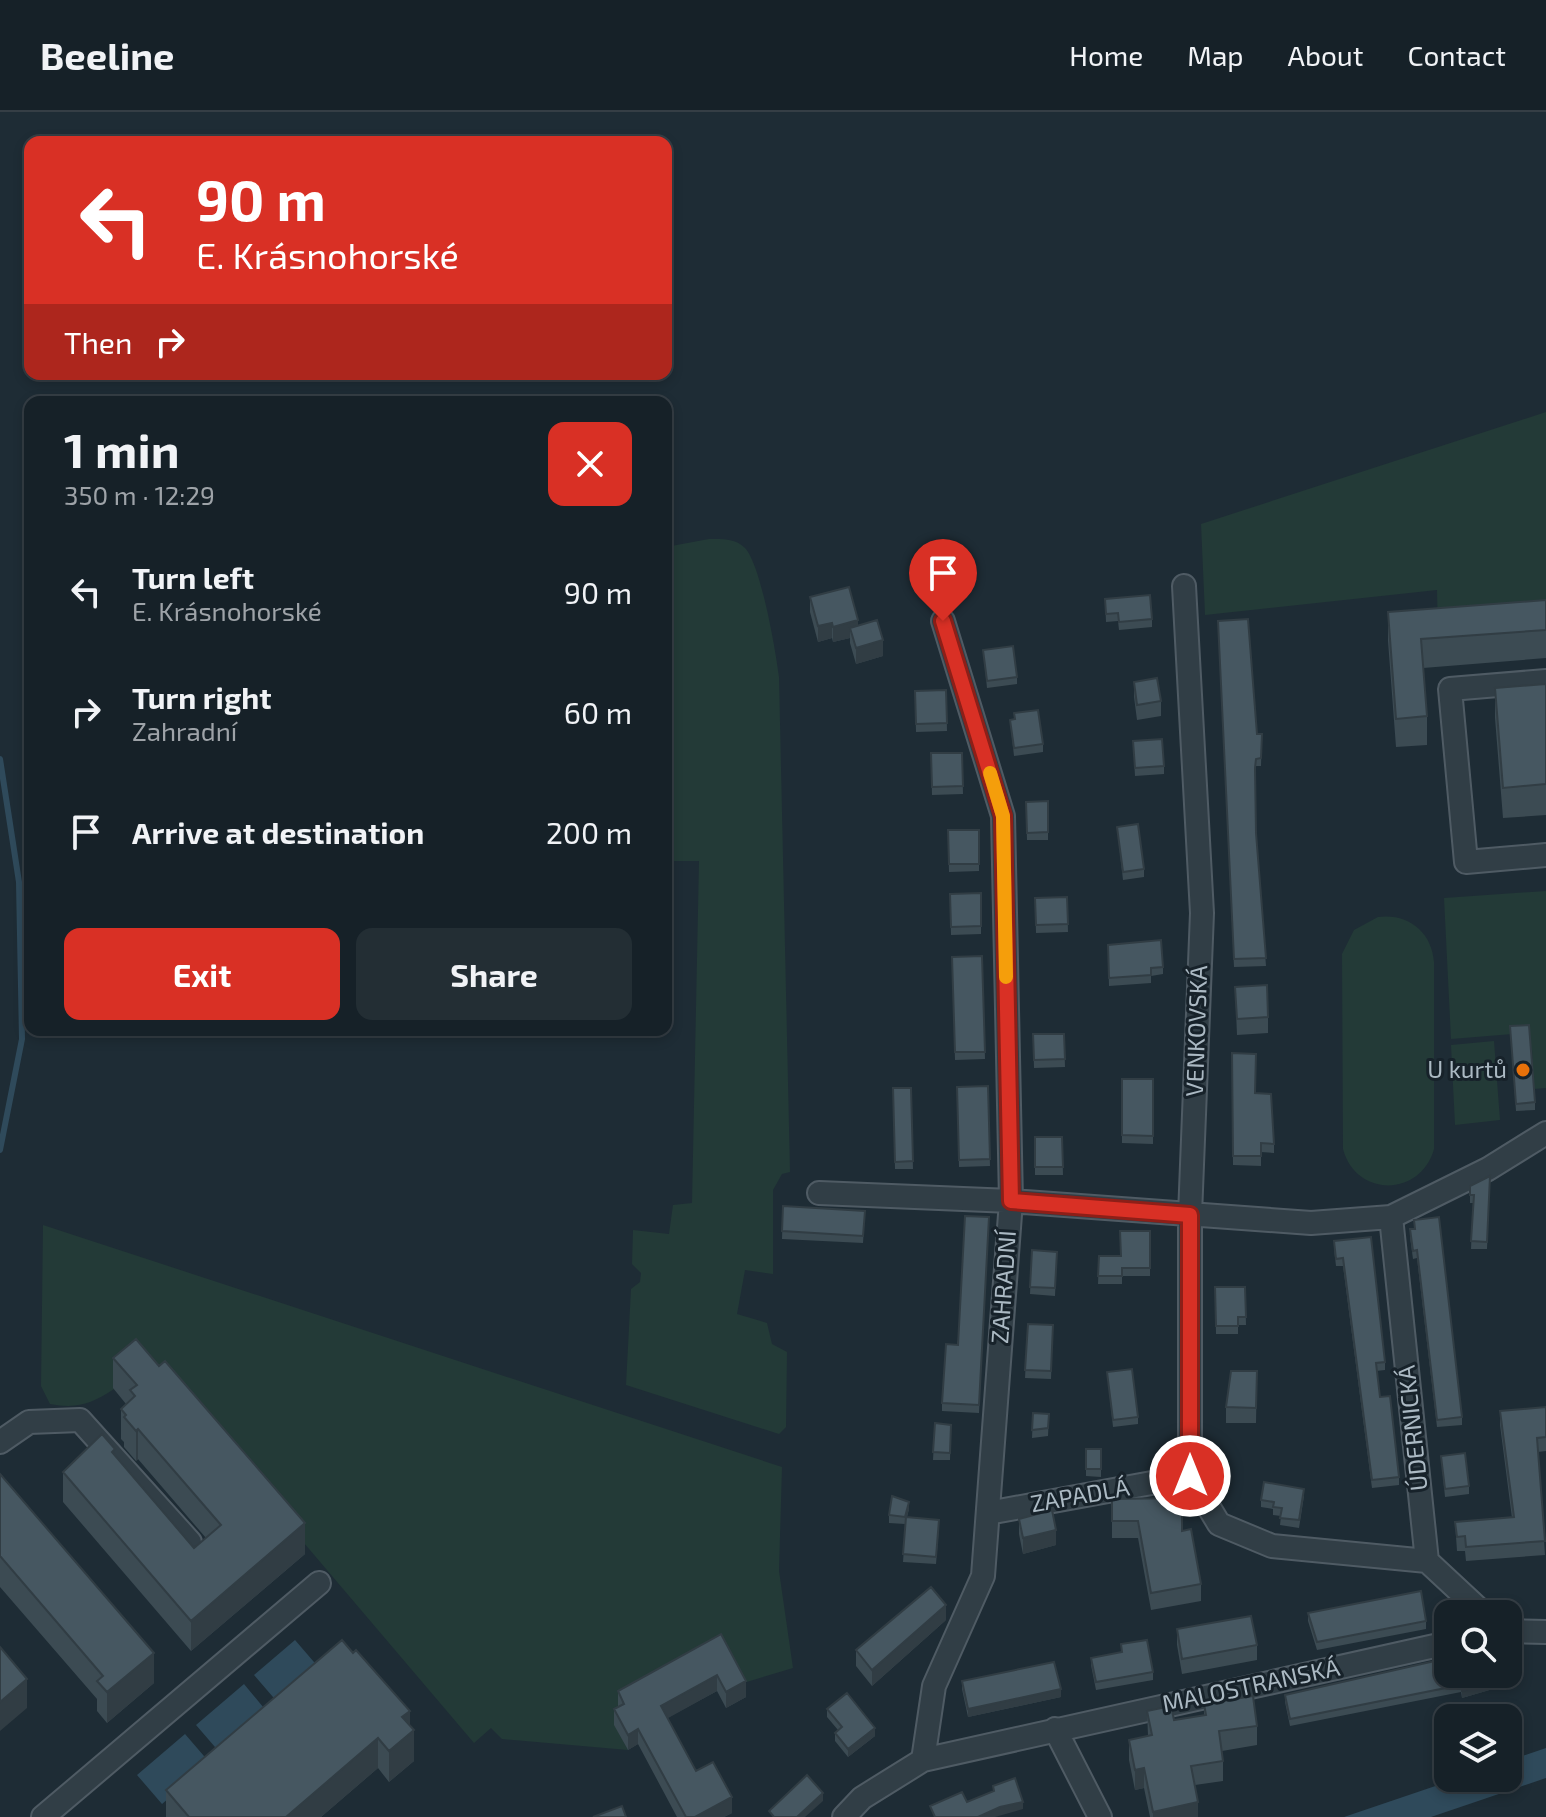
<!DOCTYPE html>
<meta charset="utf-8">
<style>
body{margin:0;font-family:"Exo 2",sans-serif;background:#232e34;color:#f1f3f6;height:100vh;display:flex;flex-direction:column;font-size:30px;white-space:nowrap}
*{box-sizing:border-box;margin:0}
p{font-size:26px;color:#9ea3a8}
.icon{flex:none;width:44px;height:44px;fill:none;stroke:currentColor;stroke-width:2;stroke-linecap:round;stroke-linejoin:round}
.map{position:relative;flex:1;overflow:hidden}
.details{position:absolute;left:24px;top:284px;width:648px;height:640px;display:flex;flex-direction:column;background:#162128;border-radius:16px;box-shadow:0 4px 12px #0003,0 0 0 2px #353e45}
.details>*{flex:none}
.guide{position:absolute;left:24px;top:24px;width:648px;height:244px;border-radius:16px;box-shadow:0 4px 12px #0003,0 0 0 2px #353e45;background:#d93025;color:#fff;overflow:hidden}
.tools{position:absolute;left:1434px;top:1488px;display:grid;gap:16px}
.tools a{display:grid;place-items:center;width:88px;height:88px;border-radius:16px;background:#162128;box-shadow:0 4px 12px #0003,0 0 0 2px #353e45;font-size:40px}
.pin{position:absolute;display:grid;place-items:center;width:68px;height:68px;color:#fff;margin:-82px -34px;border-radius:50% 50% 50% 0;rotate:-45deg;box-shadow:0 0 8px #0007}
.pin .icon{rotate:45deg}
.me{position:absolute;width:88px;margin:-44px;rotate:0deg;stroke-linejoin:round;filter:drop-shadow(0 0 6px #0008)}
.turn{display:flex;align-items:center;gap:28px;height:168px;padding:0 40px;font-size:36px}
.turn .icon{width:104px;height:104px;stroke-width:2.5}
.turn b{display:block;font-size:56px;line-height:68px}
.then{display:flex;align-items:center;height:76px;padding:0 40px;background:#0003;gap:16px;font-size:30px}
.round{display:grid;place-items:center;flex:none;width:84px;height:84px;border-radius:16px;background:#232e34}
.summary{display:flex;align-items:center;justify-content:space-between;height:136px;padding:0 40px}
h1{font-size:48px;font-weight:700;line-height:60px}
.primary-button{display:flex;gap:16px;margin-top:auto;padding:16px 40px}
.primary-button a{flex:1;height:92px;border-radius:16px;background:#d93025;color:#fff;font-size:32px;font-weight:700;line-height:92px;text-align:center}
.primary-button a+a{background:#232e34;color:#f1f3f6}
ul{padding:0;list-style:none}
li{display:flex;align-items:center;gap:24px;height:120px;padding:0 40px}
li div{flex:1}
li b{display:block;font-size:30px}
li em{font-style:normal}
header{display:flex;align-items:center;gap:48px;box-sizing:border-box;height:112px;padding:0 40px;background:#162128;border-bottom:2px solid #353e45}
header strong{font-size:38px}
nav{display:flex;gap:44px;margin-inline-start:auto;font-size:28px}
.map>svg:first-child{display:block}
.green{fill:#233a37}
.water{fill:#2f4a5b}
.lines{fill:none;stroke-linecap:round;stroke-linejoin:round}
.stream{stroke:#2f4a5b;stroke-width:6}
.minor-casing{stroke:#4f5b64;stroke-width:26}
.minor{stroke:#313e46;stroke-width:22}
.wall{fill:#3c4b53}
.shaded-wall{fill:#313d44}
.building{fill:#465761;stroke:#313d44;stroke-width:2}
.route-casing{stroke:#8d1f18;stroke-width:20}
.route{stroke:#d93025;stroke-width:14}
.slow{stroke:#f59e0b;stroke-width:14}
.food-dot{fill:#e8710a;stroke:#17222a;stroke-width:3}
.labels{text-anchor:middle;stroke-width:6;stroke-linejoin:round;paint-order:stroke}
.street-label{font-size:24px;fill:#abb9c3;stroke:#17222a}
.poi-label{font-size:24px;fill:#abb9c3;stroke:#17222a;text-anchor:end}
</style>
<header>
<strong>Beeline</strong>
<nav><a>Home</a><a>Map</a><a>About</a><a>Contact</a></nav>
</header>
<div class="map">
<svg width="1546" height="1705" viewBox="0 0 1546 1705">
<rect width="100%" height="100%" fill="#1e2c35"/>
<path class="green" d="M1546 300V516L1438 525 1437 478 1205 503 1201 412Z
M709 427C722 427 735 426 745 436 761 453 776 540 779 565L790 1060 782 1062 773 1078V1162L745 1158 737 1202 767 1211 772 1232 787 1240 786 1315 779 1322 626 1273 631 1177 640 1170 641 1161 632 1152 633 1118 669 1122 673 1093 692 1091 699 749H666V435Z
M1546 779V976L1534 977 1532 938 1525 921 1451 927 1444 786Z
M1378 805C1408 801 1432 820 1434 850V1037C1421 1085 1356 1086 1343 1037L1342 842 1354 818Z
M1494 929 1500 1008 1455 1013 1451 933Z
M43 1113 782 1355 779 1459 793 1556 740 1572 721 1538 615 1613 628 1638 502 1627 491 1616 474 1631 304 1431 114 1277C91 1292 77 1297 50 1292L41 1274Z"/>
<path class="water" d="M295 1528 320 1557 279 1592 254 1563Z
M244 1572 268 1601 221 1642 196 1613Z
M185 1622 210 1651 162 1692 137 1663Z
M1546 1636V1666L1431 1705H1344L1459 1666H1508V1649Z"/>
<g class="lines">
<path class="stream" d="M0 647 19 770 22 927 0 1038"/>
<defs>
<path id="minor" d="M1184 474 1202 801 1190 1103V1364
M1546 569 1450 577 1466 750 1546 743
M819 1081 1011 1089 1311 1111 1391 1105 1488 1057 1546 1021
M1391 1105 1427 1449 1484 1502
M0 1330 29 1310 80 1308 190 1430
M988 1401 1190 1364 1219 1412 1272 1434 1427 1449
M1508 1519 1546 1520
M1055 1617 1100 1705
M923 1648 934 1574 983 1464 1011 1089 1003 704 943 509
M43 1705 319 1471
M844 1705 862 1686 923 1648 1448 1531"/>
</defs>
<use href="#minor" class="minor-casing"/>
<use href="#minor" class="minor"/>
</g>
<path class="wall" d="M810 485 858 513 883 544 856 552 850 531V526L833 530 832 526 818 530 810 500Z
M1105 487 1152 507V515L1119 518 1118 509 1106 510Z
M1546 488V546L1423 556 1427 604V633L1396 635 1388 529V500Z
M1218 509 1257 622H1262L1261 654H1256L1255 663 1256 721 1266 854 1234 855Z
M983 538 1017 565V572L987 576Z
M1134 570 1161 589V604L1137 608 1134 585Z
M1546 572V703L1503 706 1495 606V576Z
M946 578 947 619 916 620 915 579Z
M1014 601 1043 632V640L1014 644 1010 608 1014 607Z
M1133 629 1164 654V662L1135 664Z
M931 641H962L963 682 932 683Z
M1048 689V728H1027L1026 690Z
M1117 715 1144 757V765L1123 768Z
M948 718H979V759L949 760Z
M981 781V822L951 823 950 782Z
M1067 785 1068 820 1036 821 1035 786Z
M1108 833 1163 855V862L1151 864V871L1109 874Z
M982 844 985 947 955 948 952 845Z
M1235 875 1268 905V921L1237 923Z
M1510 914 1535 990V998L1516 999Z
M1033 922H1064L1065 955 1034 956Z
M1232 941 1274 1032V1041L1261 1040V1054L1233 1053Z
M1122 967H1153V1032L1122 1031Z
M988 974 990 1054 959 1055 957 975Z
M893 976H911L913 1057H895Z
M1035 1025H1062L1063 1063H1035Z
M1490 1064 1487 1137H1471L1473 1091H1470V1074Z
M783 1094 865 1099 863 1131 782 1127Z
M989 1105 979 1301 942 1299V1291Z
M1414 1108 1462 1305V1313L1437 1315 1417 1146 1413 1147 1410 1125V1117H1414Z
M1150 1119V1164H1122V1172H1098L1099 1144H1121Z
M1371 1125 1385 1250V1258L1376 1259 1380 1285 1399 1365V1373L1372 1376 1343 1154H1336L1334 1137V1129Z
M1032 1138 1057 1140 1055 1184 1030 1182Z
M1215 1175H1245L1246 1213H1238V1222H1216Z
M1028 1212 1053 1213 1051 1267 1025 1266Z
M113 1246 305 1442 191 1539 63 1390V1360L115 1344 194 1436 206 1426 138 1347 136 1349 124 1335V1330L121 1327V1297L126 1292 113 1276Z
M1257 1259 1256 1311H1226V1295Z
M1107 1260 1138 1305V1312L1113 1315Z
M1546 1295V1339L1538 1340 1545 1443 1466 1449 1465 1439H1457L1455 1410 1512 1406 1500 1313V1299Z
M1033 1301 1049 1302 1048 1324 1032 1326Z
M935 1311 951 1313 950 1348H933Z
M1086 1337H1101V1365L1086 1364Z
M1441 1344 1469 1374V1382L1445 1385Z
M0 1362 154 1571 107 1611 97 1599V1587L0 1475Z
M1304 1384 1299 1416 1280 1413 1281 1404 1273 1403V1397L1261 1395V1388Z
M1112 1387 1182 1419 1201 1472V1489L1151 1498 1138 1426H1112Z
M909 1397 907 1405 939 1415 936 1452 903 1450 906 1409 905 1412 889 1411V1403Z
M1019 1407 1056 1433 1023 1442 1019 1422Z
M1308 1501 1426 1509V1517L1317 1538 1308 1509Z
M946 1508 872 1574 856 1554V1538Z
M1177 1517 1257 1533V1548L1182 1562 1177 1533Z
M721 1522 746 1585 726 1596 717 1579 667 1606 696 1659 732 1701 724 1705H677L638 1632 628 1638 614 1613V1597L618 1595V1579Z
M1121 1532 1153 1560V1568L1096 1578 1091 1553V1546L1121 1540Z
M353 1541 410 1613 414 1649 389 1670 378 1656 321 1705H166V1678Z
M1522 1564 1510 1566V1572L1462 1586 1461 1580 1290 1614 1285 1590V1583Z
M962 1569 1061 1585 968 1605 962 1577Z
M1204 1592 1257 1614V1633L1222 1639 1223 1649V1669L1195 1673 1198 1705H1150L1144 1676 1135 1678 1129 1648V1628L1148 1624 1147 1599 1174 1608 1204 1603Z
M827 1597 875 1624 848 1645 835 1629V1621L838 1618 827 1605Z"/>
<path class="shaded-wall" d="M858 508V524L850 516V526L833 530V515Z
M832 511V526L818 530V514Z
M883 528V544L856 552V536Z
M138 1317V1347L136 1349V1319Z
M909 1390V1397L905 1412V1405Z
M305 1411V1442L191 1539V1509Z
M1056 1418V1433L1023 1442V1426Z
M946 1493V1508L872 1574V1558Z
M154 1541V1571L107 1611V1580Z
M1522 1556V1564L1510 1566V1572L1462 1586V1579L1509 1559Z
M717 1563V1579L661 1610V1594Z
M27 1567V1596L0 1619V1590Z
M746 1569V1585L726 1596V1580Z
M1061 1577V1585L968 1605V1597Z
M410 1599V1622L414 1618V1649L389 1670V1639L402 1605Z
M875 1616V1624L848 1645V1637Z
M638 1617V1632L628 1638V1623Z
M378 1626V1656L321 1705H286Z
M1144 1656V1676L1135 1678V1658Z
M823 1681V1689L805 1705H797Z
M732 1685V1701L724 1705H695Z
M1023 1690V1697L995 1705H978L1000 1695Z
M1198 1690V1705H1153V1700Z"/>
<path class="building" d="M849 475 858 508 833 515 832 511 818 514 810 485Z
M1150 483 1152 507 1119 510 1118 501 1106 502 1105 487Z
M1546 488V518L1421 527 1427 604 1396 607 1388 500Z
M1248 507 1257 622H1262L1261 646 1256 647 1255 656 1256 721 1266 846 1234 847 1218 509Z
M877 508 883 528 856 536 850 516Z
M1013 534 1017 565 987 569 983 538Z
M1157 566 1161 589 1137 593 1134 570Z
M1546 572V672L1503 676 1495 576Z
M946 578 947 611 916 612 915 579Z
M1038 598 1043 632 1014 636 1010 608 1015 607 1014 601Z
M1162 627 1164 654 1135 656 1133 629Z
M931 641H962L963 674 932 675Z
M1048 689V720L1027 721 1026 690Z
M1138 712 1144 757 1123 760 1117 715Z
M948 718H979V752H949Z
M981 781V814L951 815 950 782Z
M1067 785 1068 812 1036 813 1035 786Z
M1161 828 1163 855 1151 856V863L1109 866 1108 833Z
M982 844 985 940H955L952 845Z
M1267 873 1268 905 1237 907 1235 875Z
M1529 913 1535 990 1516 992 1510 914Z
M1033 922H1064L1065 947 1034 948Z
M1232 941 1256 942 1255 981 1271 982 1274 1032 1261 1031V1044H1233Z
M1122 967H1153V1024L1122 1023Z
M988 974 990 1047 959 1048 957 975Z
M893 976H911L913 1049 895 1050Z
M1035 1025H1062L1063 1055H1035Z
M1490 1064 1487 1130 1471 1129 1474 1083H1470V1074Z
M783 1094 865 1099 863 1124 782 1119Z
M965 1104 989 1105 979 1293 942 1291 946 1232 958 1233Z
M1439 1105 1462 1305 1437 1308 1417 1138 1413 1139 1410 1117H1415L1414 1108Z
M1120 1119H1150V1156H1122V1164H1098L1099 1144H1121Z
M1371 1125 1385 1250 1376 1251 1380 1285 1390 1284 1399 1365 1372 1368 1343 1146 1336 1147 1334 1129Z
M1032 1138 1057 1140 1055 1176 1030 1175Z
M1215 1175H1245L1246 1205H1238V1214H1216Z
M1028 1212 1053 1213 1051 1259 1025 1258Z
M136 1227 159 1254 165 1249 305 1411 191 1509 63 1360 102 1322 115 1337 112 1340 194 1436 221 1413 138 1317 136 1319 124 1305 126 1303 121 1297 135 1284 130 1278 137 1273 113 1246Z
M1132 1257 1138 1305 1113 1308 1107 1260Z
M1231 1259H1257L1256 1296 1226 1295Z
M1546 1295V1325L1537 1326 1545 1429 1466 1435 1465 1424 1457 1425 1455 1410 1514 1405 1500 1299Z
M1033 1301 1049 1302 1048 1316 1032 1318Z
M935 1311 951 1313 950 1341 933 1340Z
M1086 1337H1101V1357H1086Z
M1465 1341 1469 1374 1445 1377 1441 1344Z
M0 1362 154 1541 107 1580 97 1569 103 1564 0 1444Z
M1264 1370 1304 1377 1299 1408 1280 1406 1282 1396 1273 1395 1274 1390 1261 1388Z
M892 1384 909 1390 905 1405 889 1403Z
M1182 1386V1419L1191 1417 1201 1472 1151 1481 1138 1409H1112V1387Z
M1052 1398 1056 1418 1023 1426 1019 1407Z
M906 1405 939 1408 936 1445 903 1442Z
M931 1475 946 1493 872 1558 856 1538Z
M1421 1479 1426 1509 1317 1530 1308 1501Z
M1251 1504 1257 1533 1182 1547 1177 1517Z
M721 1522 746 1569 726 1580 717 1563 661 1594 696 1659 713 1650 732 1685 695 1705H686L638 1617 628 1623 614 1597 624 1592 618 1579Z
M342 1528 353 1541 356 1538 410 1599 402 1605 414 1618 389 1639 378 1626 286 1705H189L166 1678Z
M1147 1528 1153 1560 1096 1570 1091 1546 1122 1540 1121 1532Z
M1517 1530 1522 1556 1509 1559 1510 1565 1462 1579 1461 1573 1290 1607 1285 1583 1448 1546V1562H1508V1532Z
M0 1535 27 1567 0 1590Z
M1054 1550 1061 1577 968 1597 962 1569Z
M847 1581 875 1616 848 1637 835 1621 842 1615 827 1597Z
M1253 1584 1257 1614 1219 1619 1223 1649 1191 1654 1198 1690 1153 1700 1144 1656 1135 1658 1129 1628 1152 1623 1147 1599 1171 1594 1174 1608 1206 1603 1204 1592Z
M807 1663 823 1681 797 1705H774L769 1699Z
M1015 1666 1023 1690 1000 1695 978 1705H935L930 1694 962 1680 967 1690 994 1679 993 1674Z
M622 1694 626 1705H593Z"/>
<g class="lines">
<defs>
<path id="route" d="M943 509 1003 704 1011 1089 1190 1103V1364"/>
</defs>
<use href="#route" class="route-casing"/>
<use href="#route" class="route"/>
<path class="slow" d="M990 661 1003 704 1006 865"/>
</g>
<circle class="food-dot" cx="1523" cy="958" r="8"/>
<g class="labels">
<g class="street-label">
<text transform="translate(1197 919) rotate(-88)" y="8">VENKOVSKÁ</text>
<text transform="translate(1004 1175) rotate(-86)" y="8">ZAHRADNÍ</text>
<text transform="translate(1413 1316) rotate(-96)" y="8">ÚDERNICKÁ</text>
<text transform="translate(1080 1384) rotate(-10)" y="8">ZAPADLÁ</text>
<text transform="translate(1251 1574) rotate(-12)" y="8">MALOSTRANSKÁ</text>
</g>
<g class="poi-label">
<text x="1507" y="966">U kurtů</text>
</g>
</g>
</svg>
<div class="tools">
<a><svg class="icon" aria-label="search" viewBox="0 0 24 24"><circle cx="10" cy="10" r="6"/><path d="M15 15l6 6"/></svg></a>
<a><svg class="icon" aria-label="layers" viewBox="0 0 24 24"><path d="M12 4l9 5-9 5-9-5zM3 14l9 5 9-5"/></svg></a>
</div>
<div class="pin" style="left:943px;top:509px;background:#d93025"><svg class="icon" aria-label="arrive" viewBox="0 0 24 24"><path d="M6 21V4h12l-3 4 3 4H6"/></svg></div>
<svg class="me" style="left:1190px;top:1364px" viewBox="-20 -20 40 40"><circle r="17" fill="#d93025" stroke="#fff" stroke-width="3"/><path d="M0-11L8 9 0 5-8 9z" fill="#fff"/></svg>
<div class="guide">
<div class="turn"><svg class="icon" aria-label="left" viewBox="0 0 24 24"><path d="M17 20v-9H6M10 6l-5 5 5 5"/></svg><div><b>90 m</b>E. Krásnohorské</div></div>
<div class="then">Then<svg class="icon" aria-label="right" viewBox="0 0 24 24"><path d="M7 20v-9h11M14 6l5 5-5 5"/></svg></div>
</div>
<section class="details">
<div class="summary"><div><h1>1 min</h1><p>350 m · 12:29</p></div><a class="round" style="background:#d93025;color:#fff"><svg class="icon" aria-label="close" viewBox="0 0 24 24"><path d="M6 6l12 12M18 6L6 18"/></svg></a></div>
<ul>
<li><svg class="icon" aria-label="left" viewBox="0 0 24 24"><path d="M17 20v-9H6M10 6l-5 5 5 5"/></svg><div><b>Turn left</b><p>E. Krásnohorské</p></div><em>90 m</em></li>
<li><svg class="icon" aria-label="right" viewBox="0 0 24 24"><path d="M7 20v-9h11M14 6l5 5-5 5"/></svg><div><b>Turn right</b><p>Zahradní</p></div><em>60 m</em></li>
<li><svg class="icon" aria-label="arrive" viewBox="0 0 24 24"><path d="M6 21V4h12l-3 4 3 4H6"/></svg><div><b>Arrive at destination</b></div><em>200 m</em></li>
</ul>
<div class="primary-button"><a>Exit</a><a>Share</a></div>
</section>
</div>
